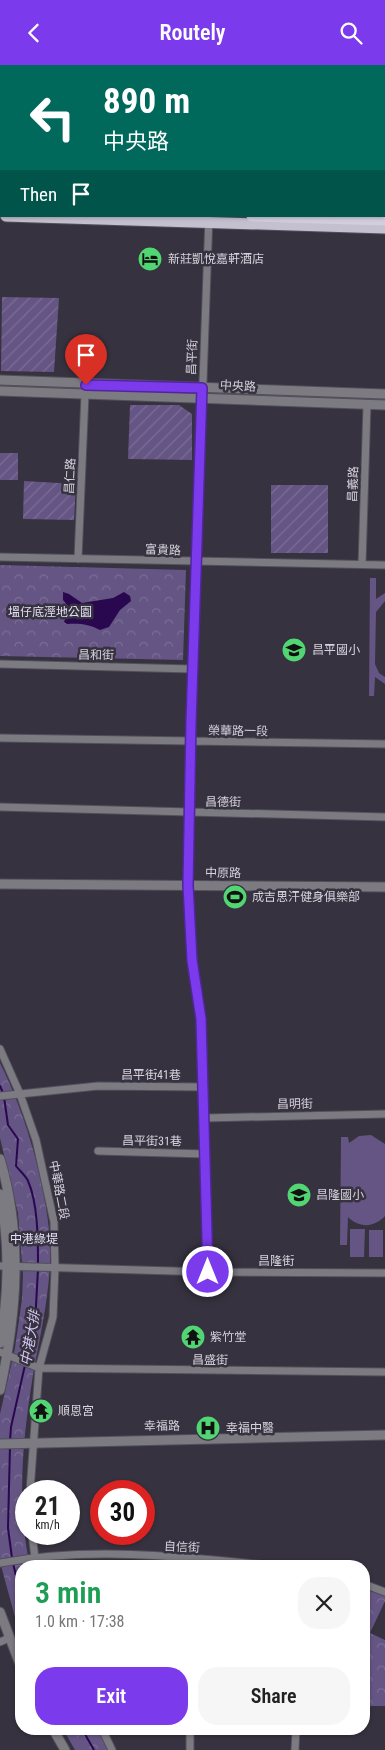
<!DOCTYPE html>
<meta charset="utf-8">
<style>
body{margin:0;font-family:"Roboto Condensed","Noto Sans TC",sans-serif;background:#f6f6f6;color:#222;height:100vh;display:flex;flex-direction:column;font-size:19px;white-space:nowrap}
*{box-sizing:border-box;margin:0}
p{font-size:16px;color:#767676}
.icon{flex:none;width:28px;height:28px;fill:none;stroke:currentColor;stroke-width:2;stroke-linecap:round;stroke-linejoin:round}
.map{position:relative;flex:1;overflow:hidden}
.drawer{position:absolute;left:15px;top:1495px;width:355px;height:175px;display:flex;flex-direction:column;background:#fff;border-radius:20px;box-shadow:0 1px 4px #0004}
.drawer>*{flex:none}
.hud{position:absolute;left:0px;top:0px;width:385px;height:152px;box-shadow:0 1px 4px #0004;background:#00695c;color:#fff;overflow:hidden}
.speed{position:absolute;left:15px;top:1415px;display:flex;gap:10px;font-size:25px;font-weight:700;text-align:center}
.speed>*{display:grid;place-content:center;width:65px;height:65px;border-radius:50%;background:#fff;box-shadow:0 1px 4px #0004;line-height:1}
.speed small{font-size:12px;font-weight:400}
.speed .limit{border:8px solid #d22;background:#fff;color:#111}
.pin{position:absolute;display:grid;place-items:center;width:42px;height:42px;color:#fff;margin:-51px -21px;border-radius:50% 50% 50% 0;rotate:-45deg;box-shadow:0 0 5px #0007}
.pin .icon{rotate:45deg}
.me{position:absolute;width:55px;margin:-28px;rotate:0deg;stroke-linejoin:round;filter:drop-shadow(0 0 4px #0008)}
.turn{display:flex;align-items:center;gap:18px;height:105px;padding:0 20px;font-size:22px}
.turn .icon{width:65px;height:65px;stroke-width:2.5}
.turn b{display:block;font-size:35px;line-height:42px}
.then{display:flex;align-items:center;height:48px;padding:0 20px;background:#0003;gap:10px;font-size:19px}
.round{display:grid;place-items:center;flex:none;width:52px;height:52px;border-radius:20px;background:#f6f6f6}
.overview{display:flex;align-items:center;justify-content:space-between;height:85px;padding:0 20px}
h1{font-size:30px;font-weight:600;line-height:38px;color:#1e9e55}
.cta{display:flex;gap:10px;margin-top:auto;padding:10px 20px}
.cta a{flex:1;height:58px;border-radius:20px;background:#7c3aed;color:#fff;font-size:20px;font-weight:600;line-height:58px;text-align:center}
.cta a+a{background:#f6f6f6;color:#222}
header{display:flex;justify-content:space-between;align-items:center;height:65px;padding:0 20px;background:#7c3aed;color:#fff;font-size:22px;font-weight:600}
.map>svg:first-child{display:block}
.grass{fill:#655584}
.forest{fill:url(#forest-crowns)}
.garden{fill:url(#garden-furrows)}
.water{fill:#2a084f}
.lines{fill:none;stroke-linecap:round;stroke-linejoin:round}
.stream{stroke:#2a084f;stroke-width:2}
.minor-casing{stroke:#534f5b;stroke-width:9}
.tertiary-casing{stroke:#534f5b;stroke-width:11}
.primary-casing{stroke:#534f5b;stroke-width:13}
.trunk-casing{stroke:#534f5b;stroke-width:13}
.minor{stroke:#7d7b82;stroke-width:7}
.tertiary{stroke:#7d7b82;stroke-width:9}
.primary{stroke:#c4c0cf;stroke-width:11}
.trunk{stroke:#d2cede;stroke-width:11}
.rail{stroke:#b8b5bf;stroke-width:2;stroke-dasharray:8 4;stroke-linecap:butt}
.route-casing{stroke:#51269a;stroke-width:12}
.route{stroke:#7c3aed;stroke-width:9}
.labels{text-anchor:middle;stroke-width:5;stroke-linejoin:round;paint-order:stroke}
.poi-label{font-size:12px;fill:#d6d3dc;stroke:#36323f;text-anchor:start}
.street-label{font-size:12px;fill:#d6d3dc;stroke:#36323f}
.park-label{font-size:12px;fill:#e6e0f5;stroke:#36323f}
.water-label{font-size:14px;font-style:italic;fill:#d3c7f1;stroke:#36323f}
</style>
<header><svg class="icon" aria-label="back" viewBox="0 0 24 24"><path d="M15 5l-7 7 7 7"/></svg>Routely<svg class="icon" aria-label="search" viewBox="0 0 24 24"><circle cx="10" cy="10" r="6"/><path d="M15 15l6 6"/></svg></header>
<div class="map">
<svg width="385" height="1685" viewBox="0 0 385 1685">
<defs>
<pattern id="forest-crowns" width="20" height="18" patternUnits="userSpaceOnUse" patternTransform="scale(1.25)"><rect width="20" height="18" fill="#655584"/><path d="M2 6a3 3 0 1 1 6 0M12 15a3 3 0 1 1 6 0" fill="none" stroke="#7a6d95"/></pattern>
<pattern id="garden-furrows" width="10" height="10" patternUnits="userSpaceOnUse" patternTransform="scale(1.25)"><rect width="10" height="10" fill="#655584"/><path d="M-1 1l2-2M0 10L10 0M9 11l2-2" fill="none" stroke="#7a6d95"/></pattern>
</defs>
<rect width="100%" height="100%" fill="#36323f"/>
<path class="grass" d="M370 513H376V534L385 528V536L376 547 375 599 379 608 385 612V619L375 612 374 631H369Z
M371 1070 385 1079V1151C374 1163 359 1163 348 1152L347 1180H340L341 1072H348L349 1078 359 1071Z
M350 1164H365L364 1192H350Z
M369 1165H383V1192H369Z"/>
<path class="forest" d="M217 0H385V76L384 1Z
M0 500 186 505 183 595 0 591Z
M0 998C25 1047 46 1119 50 1175 52 1220 41 1266 33 1310 23 1372 16 1439 30 1501H21V1574L0 1497V1349L15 1283 22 1234 23 1210 18 1148 0 1073Z
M364 1524 385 1531V1536L370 1568 385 1575V1641H364Z
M63 1664H97L108 1685H75Z"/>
<path class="garden" d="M2 232 59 233 54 307 1 306Z
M130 340H179L192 349V395L128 394Z
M0 388H18V415H0Z
M24 416 76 419 74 455 23 454Z
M271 420H328V488H271Z"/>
<path class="water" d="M63 527 69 529 82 538 113 533 124 527 130 531 131 536 120 545 109 562 100 565C89 559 79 558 67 559L64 557 69 542 63 535Z"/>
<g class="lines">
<path class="stream" d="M0 1021 3 1028
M4 1032 8 1060 18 1074 16 1101C20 1106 26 1111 28 1116 38 1138 38 1176 38 1199
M26 1295 35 1259 38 1204
M10 1376 11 1362 25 1300
M10 1381 8 1463 12 1493
M13 1498 21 1532
M82 1664 94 1685"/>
<defs>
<path id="minor" d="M115 1 119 0
M213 1V0
M0 22H1
M384 79H385
M0 492 385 500
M78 494 85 329
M362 499 367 340
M0 599 192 604
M0 673 385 679
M0 742 385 752
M0 984 20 1029 36 1075 54 1157 55 1203 53 1252 39 1303 30 1426
M0 1031 98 1021 204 1022
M205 1053 385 1049
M98 1086 205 1089
M0 1201 208 1207 385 1208
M208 1207 201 954 193 895 188 820 190 676 209 151
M0 1287 39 1303 385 1307
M32 1469 36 1501
M0 1498C91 1481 186 1492 277 1501
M193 1501V1493
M364 1519 385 1527
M0 1577 9 1573
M102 1664 112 1685
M190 1685V1664
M295 1685 296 1664"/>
<path id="tertiary" d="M0 315 385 329
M0 326 385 340
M0 819 385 822
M0 1094C23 1172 17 1247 0 1325
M0 1129C10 1179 9 1228 0 1278
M0 1379 385 1370
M0 1547 21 1602
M53 1664 65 1685"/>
<path id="primary" d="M0 128H1
M6 151 385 163"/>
<path id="trunk" d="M0 136H1
M0 144H1
M384 145H385
M252 151 385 155"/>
</defs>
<use href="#minor" class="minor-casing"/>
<use href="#tertiary" class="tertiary-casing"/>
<use href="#primary" class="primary-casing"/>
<use href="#trunk" class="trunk-casing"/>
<use href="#minor" class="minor"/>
<use href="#tertiary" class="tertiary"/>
<use href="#primary" class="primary"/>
<use href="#trunk" class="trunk"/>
<path class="rail" d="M384 45H385
M0 87 1 86"/>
</g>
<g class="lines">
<defs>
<path id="route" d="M86 320 202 323 191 658 188 820 192 895 201 954 208 1207"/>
</defs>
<use href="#route" class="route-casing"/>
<use href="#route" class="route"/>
</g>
<defs>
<symbol id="hotel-disc" viewBox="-11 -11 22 22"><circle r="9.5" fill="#52d673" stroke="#36323f"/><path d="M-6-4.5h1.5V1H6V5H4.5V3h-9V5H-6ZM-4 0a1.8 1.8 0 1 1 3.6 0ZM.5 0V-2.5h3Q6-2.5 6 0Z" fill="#111"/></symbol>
<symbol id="school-disc" viewBox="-11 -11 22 22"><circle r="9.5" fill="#52d673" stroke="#36323f"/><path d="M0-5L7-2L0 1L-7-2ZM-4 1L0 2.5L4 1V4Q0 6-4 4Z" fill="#111"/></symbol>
<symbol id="stadium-disc" viewBox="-11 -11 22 22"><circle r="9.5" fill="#52d673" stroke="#36323f"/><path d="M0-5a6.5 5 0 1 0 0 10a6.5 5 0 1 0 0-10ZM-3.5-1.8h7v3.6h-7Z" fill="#111"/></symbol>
<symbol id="temple-disc" viewBox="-11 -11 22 22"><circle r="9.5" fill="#52d673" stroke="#36323f"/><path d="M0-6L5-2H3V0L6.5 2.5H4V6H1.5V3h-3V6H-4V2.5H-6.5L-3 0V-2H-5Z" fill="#111"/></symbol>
<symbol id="hospital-disc" viewBox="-11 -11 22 22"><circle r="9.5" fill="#52d673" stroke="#36323f"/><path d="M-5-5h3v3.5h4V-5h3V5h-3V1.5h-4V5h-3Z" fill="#111"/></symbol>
</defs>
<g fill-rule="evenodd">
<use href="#hotel-disc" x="136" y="180" width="28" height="28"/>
<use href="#school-disc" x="280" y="571" width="28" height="28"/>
<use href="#stadium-disc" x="221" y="818" width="28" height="28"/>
<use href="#school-disc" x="285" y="1116" width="28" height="28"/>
<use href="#temple-disc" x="179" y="1258" width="28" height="28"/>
<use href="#temple-disc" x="27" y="1332" width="28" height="28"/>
<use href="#hospital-disc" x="194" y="1349" width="28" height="28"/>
</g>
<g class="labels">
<g class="poi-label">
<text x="168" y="198">新莊凱悅嘉軒酒店</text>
<text x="312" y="589">昌平國小</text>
<text x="252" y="836">成吉思汗健身俱樂部</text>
<text x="316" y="1134">昌隆國小</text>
<text x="210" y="1276">紫竹堂</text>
<text x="58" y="1350">順恩宮</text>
<text x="226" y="1367">幸福中醫</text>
</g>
<g class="street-label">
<text transform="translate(192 292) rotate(-88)" y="4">昌平街</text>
<text transform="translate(238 321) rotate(3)" y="4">中央路</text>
<text transform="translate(70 411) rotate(-87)" y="4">昌仁路</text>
<text transform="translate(353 419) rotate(-88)" y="4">昌義路</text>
<text transform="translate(163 485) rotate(2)" y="4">富貴路</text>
<text transform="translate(96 590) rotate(1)" y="4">昌和街</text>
<text transform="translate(238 666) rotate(1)" y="4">榮華路一段</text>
<text transform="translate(223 737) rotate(1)" y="4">昌德街</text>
<text transform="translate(223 808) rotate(1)" y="4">中原路</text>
<text x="151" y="1014">昌平街41巷</text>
<text transform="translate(295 1039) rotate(-1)" y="4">昌明街</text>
<text transform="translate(152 1076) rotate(1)" y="4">昌平街31巷</text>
<text transform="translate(59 1125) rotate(79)" y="4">中華路二段</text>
<text x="276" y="1200">昌隆街</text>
<text transform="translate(210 1295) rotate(1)" y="4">昌盛街</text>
<text transform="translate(162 1361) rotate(-1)" y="4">幸福路</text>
<text transform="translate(182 1482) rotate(3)" y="4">自信街</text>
</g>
<g class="park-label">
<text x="50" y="551">塭仔底溼地公園</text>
<text x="34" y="1178">中港綠堤</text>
</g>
<g class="water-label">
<text transform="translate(30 1273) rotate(-80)" y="5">中港大排</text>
</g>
</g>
</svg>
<div class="speed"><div>21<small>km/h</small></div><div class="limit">30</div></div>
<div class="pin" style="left:86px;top:320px;background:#d93025"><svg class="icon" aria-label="arrive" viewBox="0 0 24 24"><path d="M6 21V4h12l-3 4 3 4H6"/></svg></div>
<svg class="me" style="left:208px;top:1207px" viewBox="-20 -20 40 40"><circle r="17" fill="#7c3aed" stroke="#fff" stroke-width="3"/><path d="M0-11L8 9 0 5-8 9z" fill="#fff"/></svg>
<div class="hud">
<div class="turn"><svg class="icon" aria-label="left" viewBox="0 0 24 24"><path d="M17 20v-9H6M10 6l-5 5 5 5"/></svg><div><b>890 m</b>中央路</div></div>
<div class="then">Then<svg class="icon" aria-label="arrive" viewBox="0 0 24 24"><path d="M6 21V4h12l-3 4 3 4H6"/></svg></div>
</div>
<section class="drawer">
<div class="overview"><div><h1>3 min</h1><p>1.0 km · 17:38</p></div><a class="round"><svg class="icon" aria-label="close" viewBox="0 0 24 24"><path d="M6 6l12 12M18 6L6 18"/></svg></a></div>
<div class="cta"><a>Exit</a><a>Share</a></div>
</section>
</div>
